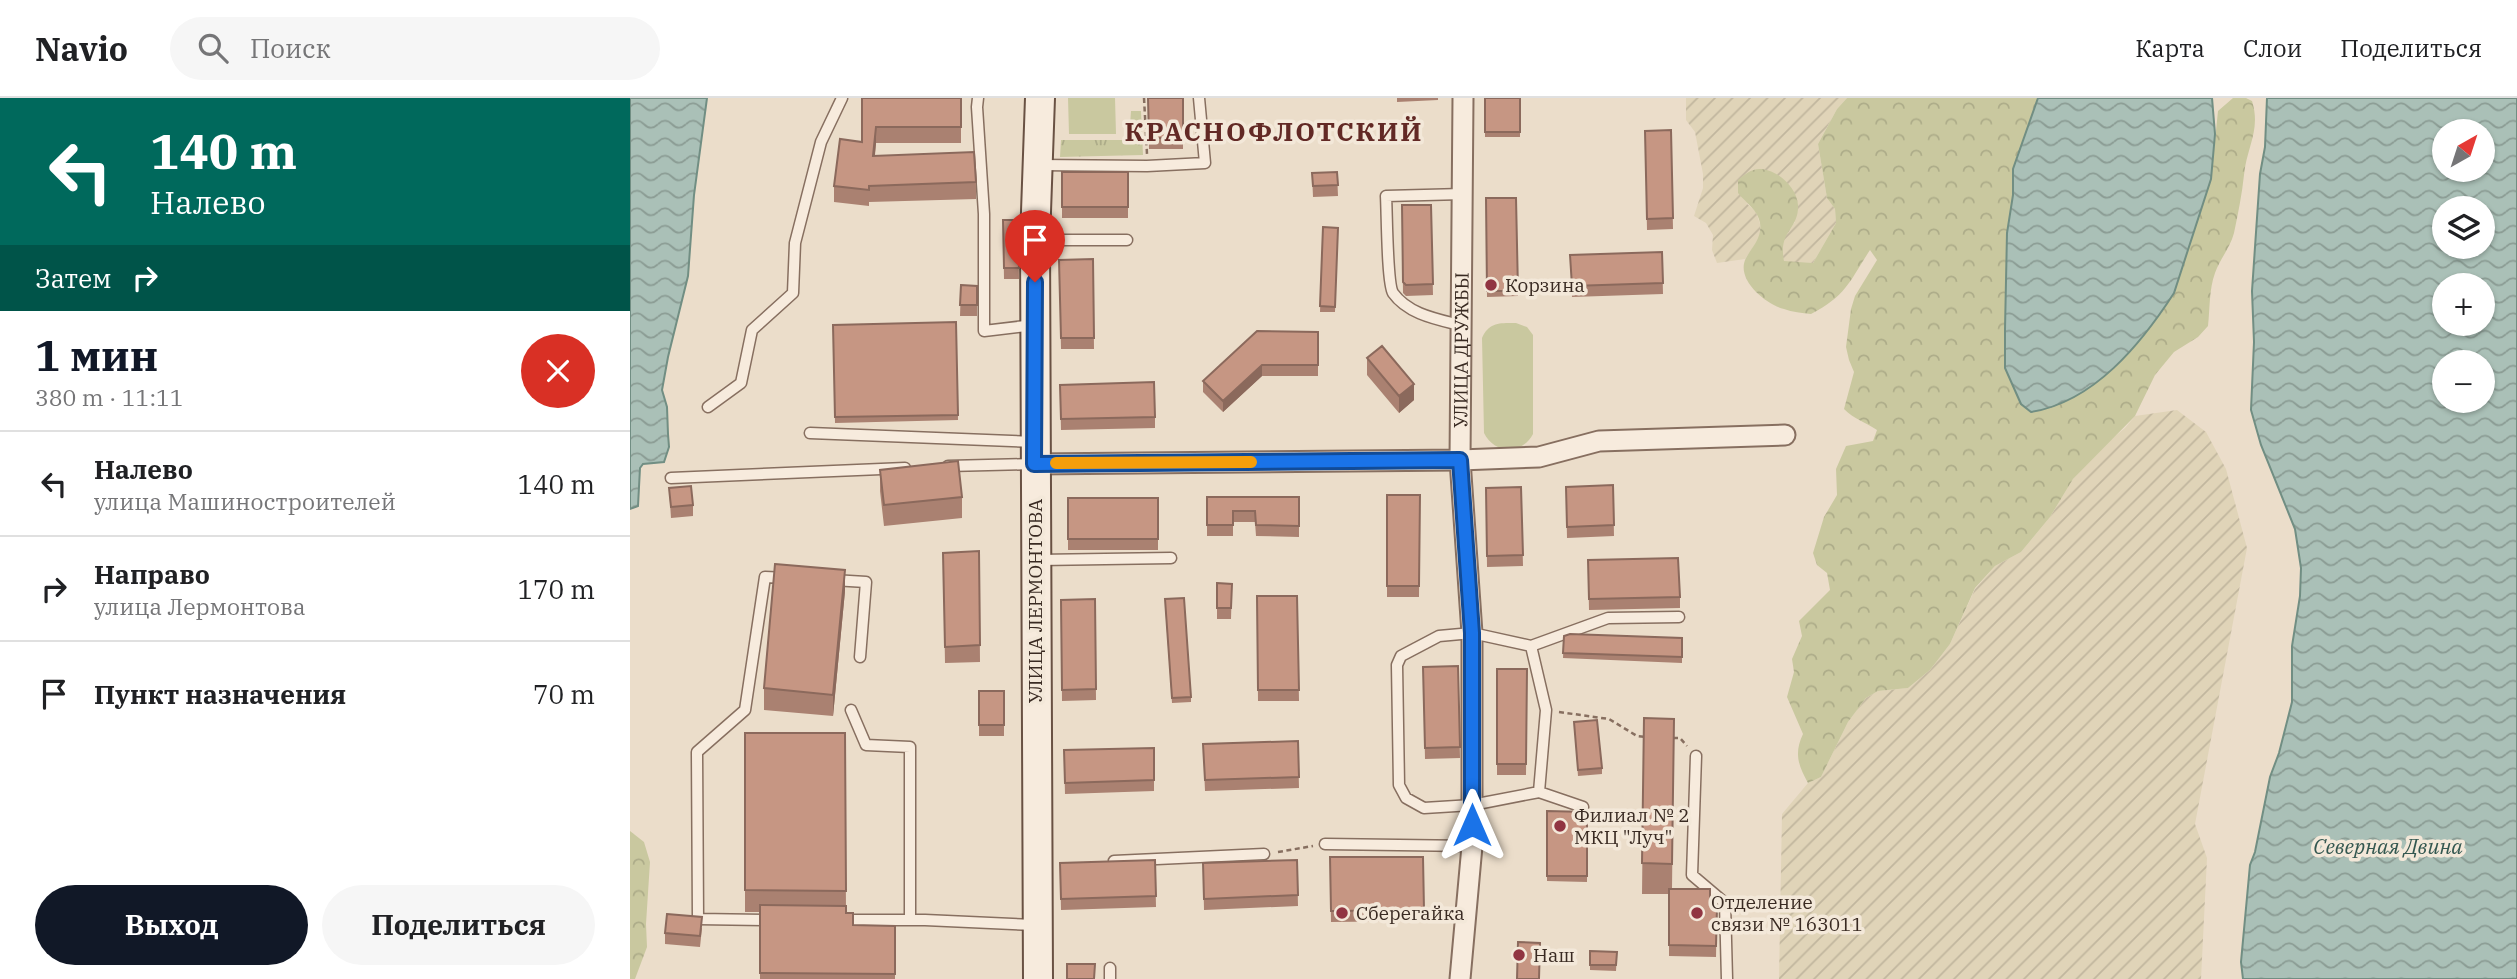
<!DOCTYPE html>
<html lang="ru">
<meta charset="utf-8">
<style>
body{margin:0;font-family:"IBM Plex Serif",serif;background:#f6f6f6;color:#202124;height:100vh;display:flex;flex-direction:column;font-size:26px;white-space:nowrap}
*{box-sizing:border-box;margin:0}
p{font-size:23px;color:#757577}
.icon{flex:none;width:38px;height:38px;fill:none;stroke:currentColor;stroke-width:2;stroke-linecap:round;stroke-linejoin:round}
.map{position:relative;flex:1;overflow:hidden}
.details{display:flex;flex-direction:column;background:#fff;width:630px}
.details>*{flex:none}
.banner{background:#00695c;color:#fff;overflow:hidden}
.needle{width:46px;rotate:39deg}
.buttons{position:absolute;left:1802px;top:21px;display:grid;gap:14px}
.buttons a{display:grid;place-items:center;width:63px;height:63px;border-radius:50%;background:#fff;box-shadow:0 2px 5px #0004;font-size:35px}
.pin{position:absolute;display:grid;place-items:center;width:60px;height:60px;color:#fff;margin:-72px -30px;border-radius:50% 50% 50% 0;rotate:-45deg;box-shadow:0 0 7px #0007}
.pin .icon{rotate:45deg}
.me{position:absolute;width:77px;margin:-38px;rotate:0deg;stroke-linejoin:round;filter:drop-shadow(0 0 5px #0008)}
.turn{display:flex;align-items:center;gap:24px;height:147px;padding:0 35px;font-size:32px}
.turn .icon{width:91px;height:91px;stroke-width:2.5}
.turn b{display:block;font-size:49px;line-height:60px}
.then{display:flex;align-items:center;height:66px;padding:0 35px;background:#0003;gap:14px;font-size:26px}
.round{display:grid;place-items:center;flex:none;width:74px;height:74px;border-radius:37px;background:#f6f6f6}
.summary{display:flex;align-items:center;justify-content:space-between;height:119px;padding:0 35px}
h1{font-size:42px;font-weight:700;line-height:52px;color:#111827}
.cta{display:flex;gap:14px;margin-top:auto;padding:14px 35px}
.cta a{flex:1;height:80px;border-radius:42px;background:#111827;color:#fff;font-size:28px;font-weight:700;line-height:80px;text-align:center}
.cta a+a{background:#f6f6f6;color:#202124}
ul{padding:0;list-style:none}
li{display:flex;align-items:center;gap:21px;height:105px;padding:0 35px;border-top:2px solid #e0e0e0}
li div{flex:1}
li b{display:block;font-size:26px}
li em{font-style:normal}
header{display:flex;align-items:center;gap:42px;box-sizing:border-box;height:98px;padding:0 35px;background:#fff;border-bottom:2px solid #e0e0e0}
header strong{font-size:33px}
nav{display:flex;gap:38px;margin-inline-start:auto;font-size:24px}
.search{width:490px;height:63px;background:#f6f6f6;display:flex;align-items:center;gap:18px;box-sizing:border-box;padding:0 24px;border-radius:38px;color:#757577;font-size:26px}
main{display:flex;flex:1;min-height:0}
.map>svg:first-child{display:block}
.farmland{fill:url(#farmland-furrows)}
.grass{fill:url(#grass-tufts)}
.forest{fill:url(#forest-crowns)}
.pitch{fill:#c9c89f}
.water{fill:url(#water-waves);stroke:#718e83;stroke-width:2;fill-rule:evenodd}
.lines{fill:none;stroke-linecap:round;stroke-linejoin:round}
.lane-casing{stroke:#876f60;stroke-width:13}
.street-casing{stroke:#876f60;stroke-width:23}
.secondary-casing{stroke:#695143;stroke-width:32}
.path{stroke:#876f60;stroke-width:2.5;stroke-dasharray:5 3.5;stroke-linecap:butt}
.lane{stroke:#f7ebdd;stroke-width:10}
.street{stroke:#f7ebdd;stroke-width:19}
.secondary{stroke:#f7ebdd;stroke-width:28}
.wall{fill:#aa8171}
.shaded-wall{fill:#8b695c}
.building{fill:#c69683;stroke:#8b695c;stroke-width:2}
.route-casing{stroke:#114b97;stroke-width:18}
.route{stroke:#1a73e8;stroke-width:12}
.slow{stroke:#f59e0b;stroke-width:12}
.poi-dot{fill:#913542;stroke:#f3e8d9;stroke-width:2.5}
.labels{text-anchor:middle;stroke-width:7;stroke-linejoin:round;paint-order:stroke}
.poi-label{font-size:19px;fill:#392a22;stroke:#f3e8d9;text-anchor:start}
.street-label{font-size:19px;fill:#392a22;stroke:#f3e8d9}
.water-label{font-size:21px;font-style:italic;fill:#335750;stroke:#f3e8d9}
.district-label{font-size:26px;font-weight:bold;letter-spacing:2px;fill:#622925;stroke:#f3e8d9}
</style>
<header>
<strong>Navio</strong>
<div class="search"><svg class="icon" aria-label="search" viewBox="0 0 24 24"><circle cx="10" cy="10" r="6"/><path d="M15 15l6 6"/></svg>Поиск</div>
<nav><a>Карта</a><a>Слои</a><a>Поделиться</a></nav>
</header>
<main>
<section class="details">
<div class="banner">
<div class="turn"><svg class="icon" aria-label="left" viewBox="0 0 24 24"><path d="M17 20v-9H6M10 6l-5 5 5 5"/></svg><div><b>140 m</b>Налево</div></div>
<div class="then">Затем<svg class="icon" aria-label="right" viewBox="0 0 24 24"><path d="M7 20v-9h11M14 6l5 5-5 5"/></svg></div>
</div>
<div class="summary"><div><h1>1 мин</h1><p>380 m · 11:11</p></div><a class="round" style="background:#d93025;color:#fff"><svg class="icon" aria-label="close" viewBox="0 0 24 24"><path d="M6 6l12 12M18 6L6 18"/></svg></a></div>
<ul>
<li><svg class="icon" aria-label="left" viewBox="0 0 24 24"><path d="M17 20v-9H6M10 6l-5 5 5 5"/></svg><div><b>Налево</b><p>улица Машиностроителей</p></div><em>140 m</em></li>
<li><svg class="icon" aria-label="right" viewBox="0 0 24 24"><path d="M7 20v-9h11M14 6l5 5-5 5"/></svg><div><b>Направо</b><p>улица Лермонтова</p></div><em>170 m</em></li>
<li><svg class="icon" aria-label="arrive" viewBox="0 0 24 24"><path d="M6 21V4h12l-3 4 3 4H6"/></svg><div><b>Пункт назначения</b></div><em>70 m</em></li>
</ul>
<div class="cta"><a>Выход</a><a>Поделиться</a></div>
</section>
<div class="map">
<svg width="1887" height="881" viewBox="0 0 1887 881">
<defs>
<pattern id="farmland-furrows" width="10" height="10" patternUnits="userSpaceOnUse" patternTransform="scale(1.75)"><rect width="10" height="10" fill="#e0d4b8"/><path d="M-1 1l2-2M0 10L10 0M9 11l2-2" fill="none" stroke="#c1b69e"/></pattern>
<pattern id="grass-tufts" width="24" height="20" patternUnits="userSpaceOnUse" patternTransform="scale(1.75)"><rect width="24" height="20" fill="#c9c89f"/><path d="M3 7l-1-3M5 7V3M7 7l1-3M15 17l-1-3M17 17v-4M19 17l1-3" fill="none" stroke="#adac89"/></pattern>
<pattern id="forest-crowns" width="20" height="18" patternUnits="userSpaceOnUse" patternTransform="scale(1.75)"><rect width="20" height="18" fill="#c9c89f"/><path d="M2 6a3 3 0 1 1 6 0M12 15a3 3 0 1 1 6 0" fill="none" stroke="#adac89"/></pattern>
<pattern id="water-waves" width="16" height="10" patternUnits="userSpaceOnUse" patternTransform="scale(1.75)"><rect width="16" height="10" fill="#aac0b7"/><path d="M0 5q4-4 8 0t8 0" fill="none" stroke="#8b9c94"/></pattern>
</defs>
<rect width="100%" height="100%" fill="#ebddca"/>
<path class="farmland" d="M1056 0H1217L1207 11 1188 46 1197 100 1205 111 1206 125 1183 165 1154 164 1151 149 1156 135 1165 124 1116 105 1126 114 1130 126V139L1115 161 1087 165 1082 152 1083 137 1076 125 1064 118 1073 90V76L1065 34 1056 22Z
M1547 312 1576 334 1596 371 1617 450 1565 726 1577 760 1571 881H1149L1152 716 1178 685 1191 679 1218 624 1236 600 1248 593 1278 590 1300 572 1320 546 1345 491 1365 468 1391 454 1401 442 1420 419 1443 381 1473 348 1495 330 1505 318Z"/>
<path class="grass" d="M501 13H511L513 57 430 59 431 42H499Z"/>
<path class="forest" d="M1217 0H1408L1383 71V97L1377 135 1375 231V270L1391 306 1401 314C1432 309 1465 287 1488 266L1544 195 1581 81 1588 13 1603 0H1616L1622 3C1631 32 1617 48 1614 77 1612 96 1608 116 1604 135 1600 150 1590 161 1585 175 1579 191 1580 211 1578 228L1568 239 1544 254 1525 277 1505 318 1443 381 1420 419 1401 442 1391 454 1365 468 1345 490 1320 546 1300 572 1278 590 1248 593 1236 600 1218 624 1191 679 1178 685C1168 667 1164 655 1173 636L1157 599 1164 574 1162 561 1172 538 1169 523 1200 492 1197 475 1187 467 1183 455 1194 419 1207 397 1206 371 1216 348 1243 343 1247 332C1235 324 1224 321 1214 311L1224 274 1219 262 1216 249 1221 211 1225 198 1247 162 1240 152C1219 184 1217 197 1181 216 1172 215 1162 214 1154 211 1135 206 1105 181 1116 160 1123 147 1132 141 1130 125 1128 112 1116 105 1108 95V82C1115 76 1122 70 1132 71 1149 73 1167 90 1168 107 1169 132 1148 132 1154 163L1183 165 1206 125 1205 111 1197 100 1188 46 1207 11Z
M0 733 14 744 20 764 16 826 17 849 5 881H0Z"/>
<path class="pitch" d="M438 0H485L486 36H439Z
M886 225 897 229 903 237V336C892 357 864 356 854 335L852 240C859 224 870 225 886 225Z"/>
<path class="water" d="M0 0H77L64 97 58 178 38 259 32 292 37 309 38 336 39 349 34 364 13 366 10 370 8 408 0 411Z
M1408 0H1582L1585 36 1581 81 1544 195C1511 246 1464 304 1401 314L1391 306 1375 270V231L1377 135 1383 97V71Z
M1637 0H1887V881H1613L1611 864 1620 767 1625 754 1640 679 1649 655 1662 604V548L1670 498 1671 470 1665 431 1631 347 1621 312 1624 244 1622 193 1630 76 1635 49ZM1853 33V72H1815V33ZM1853 110V149H1815V110ZM1815 187H1853V226H1815ZM1815 264H1853V303H1815Z"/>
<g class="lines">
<defs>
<path id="lane" d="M348 0 347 9 354 116V233L404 227
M409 67 517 68 575 65 569 0
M409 142H497
M830 227C806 221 778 216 763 195 757 185 757 114 756 98L833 96
M78 309 111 285 122 232 163 195 165 145 191 44 212 0
M180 335 404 344
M318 368 404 366
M41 380 275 370
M409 462 541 460
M203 482 236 484 230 559
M901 548 916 612 909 694 842 707 794 710 776 700 769 687 767 567 771 558 809 538 842 535 901 548 978 520 1049 519
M221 612 236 647 280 649V822
M1066 658 1062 777 1095 805 1097 881
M909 694 953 709
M695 746 842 748
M484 763 634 756
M141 822 68 821 67 654 115 612 135 479 157 480
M212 822H295L404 827
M480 870V881"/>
<g id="street">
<path d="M404 366 830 362 909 359 969 343 1155 337"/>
<path id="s1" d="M830 881 842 748V535L830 362 833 0"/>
</g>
<path id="secondary" d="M408 881 405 142 410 0"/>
</defs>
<use href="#lane" class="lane-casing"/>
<use href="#street" class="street-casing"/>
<use href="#secondary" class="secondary-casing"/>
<path class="path" d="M514 0 517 56
M929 614 979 621 1007 638 1015 639
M1043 640H1050L1057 648
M648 754 683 748"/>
<use href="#lane" class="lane"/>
<use href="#street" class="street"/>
<use href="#secondary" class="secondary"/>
</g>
<path class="wall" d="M232 0H331V45H246L245 57 346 84V101L239 104V108L204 104V88L232 44Z
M518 0H553V51H519Z
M767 0H808V2L767 4Z
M855 0H890V39H855Z
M1041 32 1043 131 1017 132 1015 33Z
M432 74H498V120H432Z
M707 74 708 98 683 99 682 75Z
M856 100H886L888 198 857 199Z
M772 107H801L803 197 776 198 773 195Z
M373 122H388L389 181H374Z
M693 129 708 130 705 214H690Z
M1032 154 1033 196 942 199 940 157Z
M463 161 464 251H431L429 162Z
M331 187 347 188V218H330Z
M326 224 328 322 205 325 203 227Z
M688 234V278H632L593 314 573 294V283Z
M737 260 784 302 769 315 737 277Z
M430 287 525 319V330L431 332Z
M250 372 332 399V420L254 428 250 393Z
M983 387 984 438 937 440 936 389Z
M891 389 893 468 857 469 856 390Z
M39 390 63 407V418L41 420Z
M757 397H790L789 499H757Z
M577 399H669V439L626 438 625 424H603V438H577Z
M438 400H528V452H438Z
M349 453 350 564 315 565 313 455Z
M958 462 1050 499V510L959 512Z
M587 485 602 486 601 521H587Z
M215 493 203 618 134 612V590Z
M627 498H667L669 603H628Z
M465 501 466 602 432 603 431 502Z
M535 507 561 599V604L542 605Z
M934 538 1052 540V565L933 560Z
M828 568 830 660 795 661 793 569Z
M867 571H897L896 677H867Z
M349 593H374V638H349Z
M1014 620 1044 621 1042 791 1080 808 1087 809 1086 859 1039 858V796H1012Z
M944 624 972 670V676L948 678Z
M115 635H215L216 815 223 827 265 828V881H130V814H115Z
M668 643 669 690 575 693 573 646Z
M524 650V693L435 696 434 652Z
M917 713 957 714V784L917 783Z
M700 759H793L794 823 701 824Z
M525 762 526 809 431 812 430 765Z
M667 762 668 808 574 812 573 765Z
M72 830 70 849 35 846V835Z
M960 853 987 854 986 873 960 872Z"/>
<path class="shaded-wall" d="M246 29V45L243 74V58Z
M632 267V278L593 314V303Z
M784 286V302L769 315V298Z
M215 472V493L203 618V597Z"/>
<path class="building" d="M232 0H331V29H246L243 58 344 54 346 84 239 88V92L204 88 210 41 232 44Z
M518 0H553V40H519Z
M855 0H890V34H855Z
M1041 32 1043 120 1017 121 1015 33Z
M432 74H498V109H432Z
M707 74 708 87 683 88 682 75Z
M856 100H886L888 193H857Z
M772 107H801L803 186 776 187 773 184Z
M373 122H388L389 170H374Z
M693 129 708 130 705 209 690 208Z
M1032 154 1033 185 942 188 940 157Z
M463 161 464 240H431L429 162Z
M331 187 347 188V207H330Z
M326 224 328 317 205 319 203 227Z
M627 233 688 234V267H632L593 303 573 283Z
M752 248 784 286 769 298 737 260Z
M524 284 525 319 431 321 430 287Z
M328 363 332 399 254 407 250 372Z
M983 387 984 427 937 429 936 389Z
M61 388 63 407 41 409 39 390Z
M891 389 893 457 857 458 856 390Z
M757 397H790L789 488H757Z
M577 399H669V428L626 427 625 413H603V427H577Z
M438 400H528V441H438Z
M349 453 350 547 315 549 313 455Z
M1048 460 1050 499 959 501 958 462Z
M145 466 215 472 203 597 134 590Z
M587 485 602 486 601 510H587Z
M627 498H667L669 592H628Z
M554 500 561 599 542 600 535 501Z
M465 501 466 591 432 592 431 502Z
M940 536 1052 540V559L933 555 934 538Z
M828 568 830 649 795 650 793 569Z
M867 571H897L896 666H867Z
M349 593H374V627H349Z
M1014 620 1044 621 1042 766 1012 765Z
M967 622 972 670 948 672 944 624Z
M115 635H215L216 793 115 792Z
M668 643 669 679 575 682 573 646Z
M524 650V682L435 685 434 652Z
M917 713 957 714V778H917Z
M700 759H793L794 812 701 813Z
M525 762 526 798 431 801 430 765Z
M667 762 668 797 574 801 573 765Z
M1039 791H1080V808L1087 809 1086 848 1039 847Z
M130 807 216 808V815H223V827L265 828V876L130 875Z
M37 816 72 819 70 838 35 835Z
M888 844 910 845 909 881H887Z
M960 853 987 854 986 867H960Z
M437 866H465L464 881H437Z"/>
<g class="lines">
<defs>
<path id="route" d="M405 184 404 366 830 362 842 535V727"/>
</defs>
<use href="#route" class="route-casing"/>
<use href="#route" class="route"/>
<path class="slow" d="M426 365 621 364"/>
</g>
<g class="poi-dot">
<circle cx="861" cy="187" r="7"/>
<circle cx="930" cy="728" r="7"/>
<circle cx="712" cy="815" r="7"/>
<circle cx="1067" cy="815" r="7"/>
<circle cx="889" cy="857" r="7"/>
</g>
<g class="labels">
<g class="poi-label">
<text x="875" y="194">Корзина</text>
<text x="944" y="724">Филиал № 2<tspan x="944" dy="22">МКЦ "Луч"</tspan></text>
<text x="1081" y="811">Отделение<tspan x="1081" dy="22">связи № 163011</tspan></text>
<text x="726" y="822">Сберегайка</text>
<text x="903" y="864">Наш</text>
</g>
<g class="street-label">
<text dy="7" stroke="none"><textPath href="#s1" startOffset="630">УЛИЦА ДРУЖБЫ</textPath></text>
<text transform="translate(405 503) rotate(-90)" y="7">УЛИЦА ЛЕРМОНТОВА</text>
</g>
<g class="water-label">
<text x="1758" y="756">Северная Двина</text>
</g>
<g class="district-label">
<text x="644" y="43">КРАСНОФЛОТСКИЙ</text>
</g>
</g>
</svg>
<div class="buttons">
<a><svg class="needle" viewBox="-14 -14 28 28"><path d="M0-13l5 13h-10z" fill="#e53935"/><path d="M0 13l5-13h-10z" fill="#757577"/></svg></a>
<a><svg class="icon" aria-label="layers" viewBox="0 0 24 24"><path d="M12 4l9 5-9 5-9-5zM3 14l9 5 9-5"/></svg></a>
<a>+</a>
<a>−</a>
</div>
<div class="pin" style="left:405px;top:184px;background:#d93025"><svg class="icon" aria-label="arrive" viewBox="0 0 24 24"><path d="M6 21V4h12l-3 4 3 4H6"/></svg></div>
<svg class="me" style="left:842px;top:727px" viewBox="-20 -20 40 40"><path d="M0-17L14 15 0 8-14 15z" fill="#1a73e8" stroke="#fff" stroke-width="4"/></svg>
</div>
</main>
